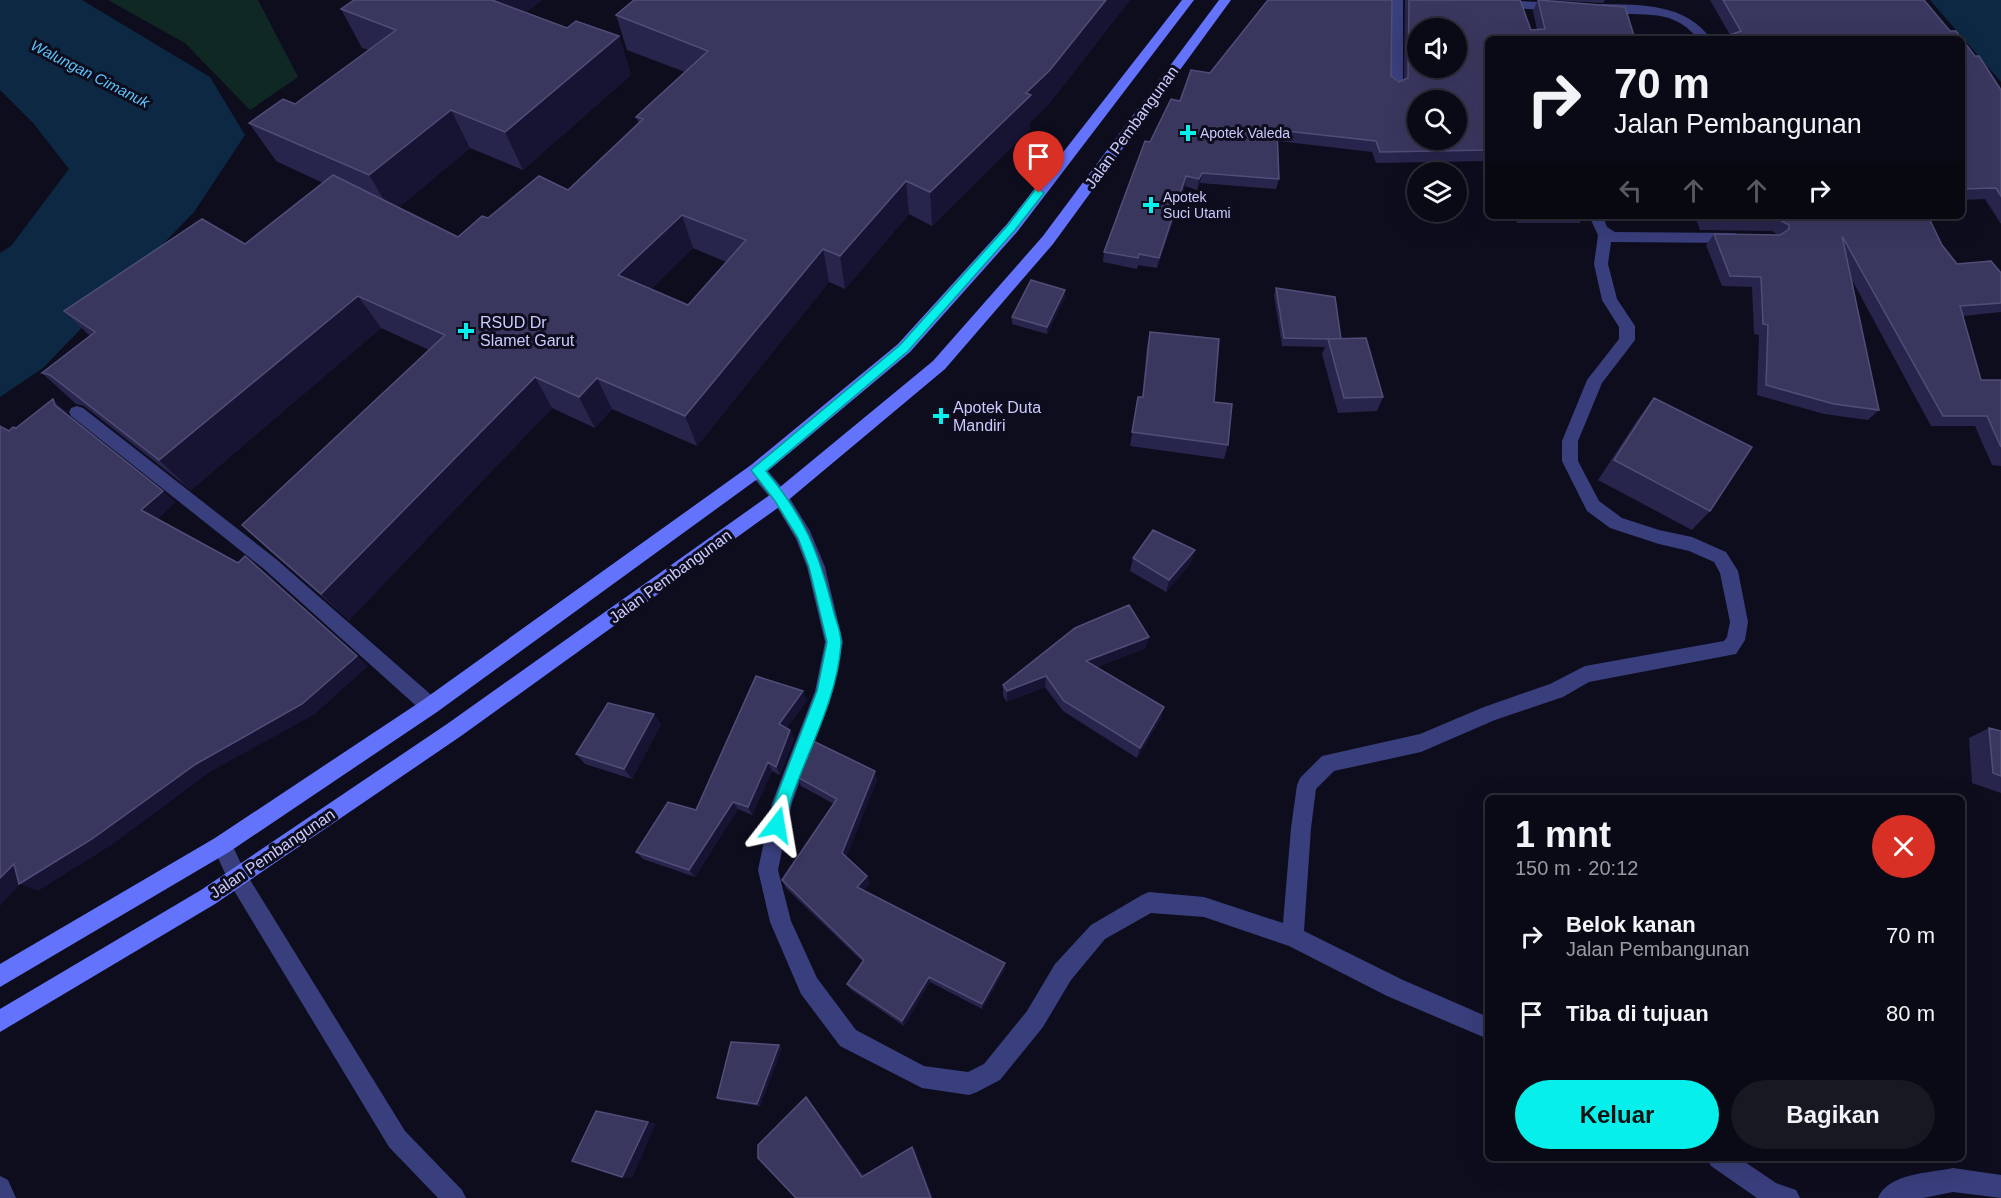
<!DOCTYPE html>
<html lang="id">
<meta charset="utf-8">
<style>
body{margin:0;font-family:Arial,sans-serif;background:#181823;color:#f1f3f6;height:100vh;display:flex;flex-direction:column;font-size:22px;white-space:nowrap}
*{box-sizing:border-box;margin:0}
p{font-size:20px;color:#999aa1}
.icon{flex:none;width:33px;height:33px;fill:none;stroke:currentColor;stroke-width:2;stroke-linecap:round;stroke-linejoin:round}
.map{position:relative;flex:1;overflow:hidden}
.details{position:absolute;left:1485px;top:795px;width:480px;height:366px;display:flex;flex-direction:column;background:#0a0a16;border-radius:9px;box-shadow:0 6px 24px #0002,0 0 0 2px #2a2b35}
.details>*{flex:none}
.hud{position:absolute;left:1485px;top:36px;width:480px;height:183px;border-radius:9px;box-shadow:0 6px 24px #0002,0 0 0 2px #2a2b35;background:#0a0a16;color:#f1f3f6;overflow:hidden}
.tools{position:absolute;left:1407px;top:18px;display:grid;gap:12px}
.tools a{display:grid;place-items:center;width:60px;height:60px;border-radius:50%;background:#0a0a16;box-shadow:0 6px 24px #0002,0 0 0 2px #2a2b35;font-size:30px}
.pin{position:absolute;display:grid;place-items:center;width:51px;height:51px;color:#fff;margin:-62px -26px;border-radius:50% 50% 50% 0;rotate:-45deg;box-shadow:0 0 6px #0007}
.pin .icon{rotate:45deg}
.me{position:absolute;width:66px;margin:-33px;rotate:14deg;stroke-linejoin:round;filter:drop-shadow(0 0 4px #0008)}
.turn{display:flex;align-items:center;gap:21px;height:126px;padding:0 30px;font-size:27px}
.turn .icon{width:78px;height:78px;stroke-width:2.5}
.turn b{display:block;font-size:42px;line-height:51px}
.lanes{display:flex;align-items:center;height:57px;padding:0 30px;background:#0003;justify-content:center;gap:30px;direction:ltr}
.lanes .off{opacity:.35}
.round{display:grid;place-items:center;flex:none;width:63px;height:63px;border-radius:32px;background:#181823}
.headline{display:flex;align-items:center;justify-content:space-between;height:102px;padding:0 30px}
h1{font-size:36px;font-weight:700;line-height:45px}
.action{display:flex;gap:12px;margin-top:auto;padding:12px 30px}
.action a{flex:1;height:69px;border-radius:36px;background:#06efea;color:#111;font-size:24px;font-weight:700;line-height:69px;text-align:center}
.action a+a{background:#181823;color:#f1f3f6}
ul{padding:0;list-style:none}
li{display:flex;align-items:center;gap:18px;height:78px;padding:0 30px}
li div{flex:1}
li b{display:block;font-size:22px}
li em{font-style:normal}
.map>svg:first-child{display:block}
.green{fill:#102824}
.water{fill:#0d2842}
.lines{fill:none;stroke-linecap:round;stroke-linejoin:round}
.lane{fill:#393e7c;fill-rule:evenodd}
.street{fill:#393e7c;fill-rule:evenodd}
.secondary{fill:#6473fb;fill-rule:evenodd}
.wall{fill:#28254c;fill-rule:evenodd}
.shaded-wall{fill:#161432}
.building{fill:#3a375f;stroke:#504e78;stroke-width:1.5;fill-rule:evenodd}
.route{fill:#06efea;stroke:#049b98;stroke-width:1.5}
.poi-dot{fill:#06efea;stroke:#0d0d1e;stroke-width:2}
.labels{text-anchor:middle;stroke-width:6;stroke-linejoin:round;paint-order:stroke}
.far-poi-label{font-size:14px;fill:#cbcbfe;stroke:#0d0d1e;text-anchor:start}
.far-water-label{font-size:15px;font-style:italic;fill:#5cc5fb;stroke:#0d0d1e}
.street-label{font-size:16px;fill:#cbcbfe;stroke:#0d0d1e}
.poi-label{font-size:16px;fill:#cbcbfe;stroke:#0d0d1e;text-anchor:start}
</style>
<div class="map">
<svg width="2001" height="1198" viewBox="0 0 2001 1198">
<rect width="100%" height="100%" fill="#0d0d1e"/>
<path class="green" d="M108 0H258L298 77 250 110 185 43Z"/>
<path class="water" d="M0 0H82L210 77 245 135 194 212 43 368 0 397V253L11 246 69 169 34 124 0 90Z
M1930 0H2001V82Z"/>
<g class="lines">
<path class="lane" d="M77 406 83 408 276 559 437 700 440 706 437 712 430 715 423 712 264 569 71 416 69 412 71 408Z"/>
<path class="street" d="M1391 0H1403V87L1396 91 1389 87Z
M1500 0 1559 3 1565 7 1559 11 1496 7V1Z
M1602 4C1642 5 1685 3 1711 39H1698C1669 3 1636 20 1598 11L1596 8Z
M1589 216H1603L1607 227 1615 232 1735 233 1742 238 1735 243 1611 242 1608 264 1617 299 1635 326V340L1602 383 1578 441V461L1599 501 1622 518 1659 530 1692 537 1726 552 1738 571 1748 622 1745 640 1736 654 1589 682 1563 697 1495 720 1421 752 1334 771 1316 789 1311 828 1304 931 1403 980 1488 1017V1039L1387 996 1289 946 1204 917 1151 913 1105 939 1071 980 1043 1027 1000 1080 977 1092 969 1095 922 1088 840 1046 801 994 770 922 758 870 772 803 815 691 825 642 807 567 796 539 774 502 751 475 749 470 751 465 757 463 763 465 786 492 810 531 825 567 843 642 833 691 792 803 778 870 791 921 817 978 856 1030 924 1066 968 1072 984 1064 1027 1011 1055 964 1091 925 1142 895 1149 892 1204 897 1283 923 1291 828 1297 785 1300 778 1322 756 1420 734 1484 707 1550 684 1585 666 1724 641 1727 637 1730 622 1720 573 1714 562 1689 551 1659 544 1610 528 1587 511 1562 461V441L1587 380 1619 339V327L1602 300 1594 264 1598 235Z
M222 835 229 838 244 870 405 1131 462 1190 466 1198H438L389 1147 230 884 212 845 215 838Z
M1707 1158H1739L1776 1183 1796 1190 1800 1198H1757L1711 1166Z
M1953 1168 2001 1175V1198L1953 1192 1923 1198H1878C1888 1173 1930 1173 1953 1168Z
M0 1176 8 1180 16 1198H0Z"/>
<path class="secondary" d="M1182 0H1194L1017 232 910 352 763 475 437 712 229 852 0 987V964L215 838 423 700 751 465 898 344 1007 224Z
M1219 0H1231L1053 244 945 369 786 502 461 736 215 904 0 1032V1009L201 890 447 724 774 492 933 361 1043 236Z"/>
</g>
<path class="wall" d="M354 0H542L526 12 567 28 619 36 631 75 523 170 470 148 398 208 458 237 488 218 568 190 639 124 636 117 685 72 627 50 616 15 634 0H1130L1048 105 1030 122V129L932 226 909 214 845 289 829 282 697 446 612 409 595 428 552 408 349 620 272 553 242 525 429 350 381 328 191 490 84 406 76 404 42 373 90 336 64 311 245 244 323 183 276 161 249 123 295 104 369 50 362 48 341 9ZM693 248 726 262 688 305 651 289Z
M1405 0H1520L1531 30H1537L1533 11 1538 0 1635 39H1488V161L1376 163 1372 152 1278 141 1279 179 1276 189 1200 183 1197 190 1185 186 1157 268 1138 265 1137 269 1103 262 1104 252 1150 142 1180 101 1210 73 1391 76 1399 82 1404 80Z
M1547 0H1605L1603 3Z
M1710 0H1924L1950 31H1956L1975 56H1979L2001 90V224L1985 199 1962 200V39H1721L1730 35Z
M1514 216H1583L1580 223H1517Z
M1695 216H1928L1942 245 1957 264 2001 273V312L1963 316 1981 380H2001V466L1992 465 1975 426H1931L1852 280 1879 410 1868 420 1824 414 1757 395 1759 335 1754 334 1752 287 1722 286 1706 245 1714 234 1778 235 1772 231 1700 230Z
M1276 288 1341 339 1383 397 1377 411 1338 413 1322 354 1325 347 1282 346 1274 295Z
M1065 290V297L1047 334 1012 324V317Z
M1150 332 1214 402 1228 445 1224 459 1130 446 1138 397H1142L1147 346Z
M1654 398 1710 511 1692 530 1598 480 1638 419Z
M1133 558 1191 563 1166 592 1130 571Z
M1146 648 1097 667 1161 718 1137 758 1063 711 1045 687 1007 702 1003 696V685Z
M807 701 786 728 790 730 794 739 780 775 772 771 752 815 738 809 695 877 643 859 636 852 696 810Z
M661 724 632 779 585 764 576 754Z
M1989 728 2001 731V793L1972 783 1969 738Z
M797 777 877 780 846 857 867 876 870 883 863 891 1005 969 982 1009 930 982 904 1026 850 989 847 984 863 962 786 888 782 880 834 804 801 786Z
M782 1048 760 1106 720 1100 717 1098Z"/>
<path class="shaded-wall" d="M483 0H542L497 35Z
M1106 0H1130L1048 105 1030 122V129L932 226 930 192 1026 93Z
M619 36 631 75 523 170 505 132Z
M451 110 470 148 392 213 369 175Z
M1202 173 1200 183 1197 190 1199 179Z
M1186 176 1185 186 1157 268 1159 258Z
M906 181 909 214 845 289 840 256Z
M682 215 693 248 631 308 618 275Z
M823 249 829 282 697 446 685 416Z
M1065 290V297L1047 334V327Z
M358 296 381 328 191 490 159 460Z
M535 377 552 408 349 620 321 594Z
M597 378 612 409 595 428 579 397Z
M53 399 67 412 70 418 55 405Z
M163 491 176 502 155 522 141 510Z
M1195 550 1191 563 1166 592 1169 580Z
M245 556 368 666 315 714 210 772 110 846 38 891 20 884 0 906V878L14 864 196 764Z
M1149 637 1146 648 1084 672 1086 661Z
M1046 676 1045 687 1007 702V691Z
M803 691 807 701 783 733 779 724Z
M1164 707 1161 718 1137 758 1140 748Z
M654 714 661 724 632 779 624 769Z
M790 730 794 739 780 775 776 767Z
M768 762 772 771 752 815 748 807Z
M875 771 877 780 845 860 842 853Z
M733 802 738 809 695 877 689 870Z
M867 876 870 883 860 894 857 887Z
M1005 963V969L982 1009V1004Z
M929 977 930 982 904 1026 902 1021Z
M779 1045 782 1048 760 1106 757 1104Z
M806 1097 810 1101 866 1178 862 1177Z
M648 1122 656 1124 632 1178 622 1177Z
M912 1147 915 1149 933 1198H931Z"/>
<path class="building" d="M354 0H492L567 28 576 21 619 36 505 132 451 110 369 175 249 123 283 99 295 104 396 30 341 9Z
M634 0H1106L1050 70 1026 93 1031 95 930 192 906 181 840 256 823 249 685 416 597 378 579 397 535 377 321 594 242 525 445 335 358 296 159 460 50 375 42 373 95 332 64 311 202 219 245 244 333 175 458 237 482 216 488 218 539 176 568 190 643 119 636 117 708 51 616 15ZM682 215 746 240 688 305 618 275Z
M1268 0H1392L1391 76 1399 82 1408 78 1409 0H1520L1531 30 1545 29 1538 0 1625 7 1635 39H1488V150L1380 152 1376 141 1277 130 1279 179 1202 173 1199 179 1186 176 1159 258 1139 254 1138 258 1104 252 1145 141 1150 142 1171 99 1180 101 1191 70 1210 73ZM1418 28H1456V68H1418ZM1418 100H1456V140H1418Z
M1723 0H1924L1950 31H1956L1975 56H1979L2001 90V196L1996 188 1962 189V39H1722L1721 38 1741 31Z
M1707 216H1928L1942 245 1957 264 1991 261 2001 273V303L1960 306 1981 380H2001V447L1987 416H1943L1842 236 1879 410 1834 404 1766 385 1768 325 1763 324 1761 277 1730 276 1714 234 1780 235 1789 229V225L1780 220H1708Z
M1031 280 1065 290 1047 327 1012 317Z
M1276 288 1335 297 1341 339H1328L1284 338Z
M1150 332 1219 339 1214 402 1232 404 1228 445 1132 432 1138 397H1143Z
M1366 338 1383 397 1344 398 1328 339Z
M1654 398 1752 447 1710 511 1614 460Z
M53 399 55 405 163 491 141 510 238 563 245 556 357 656 302 704 196 764 92 839 19 884 14 864 0 878V426L9 431 13 427 16 428Z
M1153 530 1195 550 1169 580 1133 558Z
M1129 605 1149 637 1086 661 1164 707 1140 748 1064 701 1046 676 1007 691 1003 685 1075 628Z
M756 676 803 691 779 724 790 730 776 767 768 762 748 807 733 802 689 870 636 852 668 802 696 810Z
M608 703 654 714 624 769 576 754Z
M1989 728 2001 731V776L1993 773Z
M811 740 875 771 842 853 867 876 857 887 1005 963 982 1004 929 977 902 1021 847 984 864 960 782 880 837 799 797 777Z
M731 1042 779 1045 757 1104 717 1098Z
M806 1097 862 1177 912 1147 931 1198H796L758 1158V1145Z
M596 1111 648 1122 622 1177 572 1161Z"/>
<path class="route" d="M1039 189 1044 193 1015 230 908 351 766 471C805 518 818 550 833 609 835 619 842 633 841 644 838 694 811 745 794 791 789 804 788 818 782 831L777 833 772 831 769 825 774 803 817 691 827 642 809 567 798 538 775 501 751 470 900 345 1008 225 1035 190Z"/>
<g class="poi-dot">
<path d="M1185 124h6v6h6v6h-6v6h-6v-6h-6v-6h6z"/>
<path d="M1148 196h6v6h6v6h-6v6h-6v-6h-6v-6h6z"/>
<path d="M463 322h6v6h6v6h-6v6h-6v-6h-6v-6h6z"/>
<path d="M938 407h6v6h6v6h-6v6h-6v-6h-6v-6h6z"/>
</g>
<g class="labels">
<g class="far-poi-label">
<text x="1200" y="138">Apotek Valeda</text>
<text x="1163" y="202">Apotek<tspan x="1163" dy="16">Suci Utami</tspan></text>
</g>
<g class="far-water-label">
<text transform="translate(90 74) rotate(27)" y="5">Walungan Cimanuk</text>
</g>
<g class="street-label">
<text transform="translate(1131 127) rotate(-54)" y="6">Jalan Pembangunan</text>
<text transform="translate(670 576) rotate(-36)" y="6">Jalan Pembangunan</text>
<text transform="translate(272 853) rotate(-34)" y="6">Jalan Pembangunan</text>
</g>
<g class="poi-label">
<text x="480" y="328">RSUD Dr<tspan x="480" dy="18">Slamet Garut</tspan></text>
<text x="953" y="413">Apotek Duta<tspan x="953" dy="18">Mandiri</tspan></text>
</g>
</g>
</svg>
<div class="tools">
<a><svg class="icon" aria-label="sound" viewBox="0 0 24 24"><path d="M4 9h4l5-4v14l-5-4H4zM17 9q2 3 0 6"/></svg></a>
<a><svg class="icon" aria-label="search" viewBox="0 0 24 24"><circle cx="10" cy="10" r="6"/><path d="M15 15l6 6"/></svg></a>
<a><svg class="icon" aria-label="layers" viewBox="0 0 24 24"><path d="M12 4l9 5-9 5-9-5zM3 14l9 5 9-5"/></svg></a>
</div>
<div class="pin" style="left:1039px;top:193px;background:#d93025"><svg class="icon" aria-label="arrive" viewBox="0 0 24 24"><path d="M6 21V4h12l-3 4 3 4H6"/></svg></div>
<svg class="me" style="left:777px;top:825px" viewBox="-20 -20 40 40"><path d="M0-17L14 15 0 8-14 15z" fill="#06efea" stroke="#fff" stroke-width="4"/></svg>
<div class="hud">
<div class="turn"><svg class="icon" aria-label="right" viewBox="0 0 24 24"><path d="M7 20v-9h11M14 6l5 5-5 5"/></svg><div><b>70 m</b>Jalan Pembangunan</div></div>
<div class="lanes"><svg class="icon off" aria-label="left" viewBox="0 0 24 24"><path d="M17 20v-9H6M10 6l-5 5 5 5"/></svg><svg class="icon off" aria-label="ahead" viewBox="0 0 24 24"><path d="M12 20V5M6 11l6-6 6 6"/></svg><svg class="icon off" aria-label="ahead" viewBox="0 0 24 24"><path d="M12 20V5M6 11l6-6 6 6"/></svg><svg class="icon" aria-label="right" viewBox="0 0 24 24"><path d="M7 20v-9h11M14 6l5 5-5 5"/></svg></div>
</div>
<section class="details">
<div class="headline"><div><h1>1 mnt</h1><p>150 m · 20:12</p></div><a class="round" style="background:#d93025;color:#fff"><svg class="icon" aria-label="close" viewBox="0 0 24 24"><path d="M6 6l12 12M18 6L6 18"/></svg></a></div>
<ul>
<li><svg class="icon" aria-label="right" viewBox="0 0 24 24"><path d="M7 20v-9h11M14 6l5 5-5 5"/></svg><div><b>Belok kanan</b><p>Jalan Pembangunan</p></div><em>70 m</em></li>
<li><svg class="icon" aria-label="arrive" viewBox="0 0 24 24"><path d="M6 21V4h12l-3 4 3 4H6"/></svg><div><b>Tiba di tujuan</b></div><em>80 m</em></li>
</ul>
<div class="action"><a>Keluar</a><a>Bagikan</a></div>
</section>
</div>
